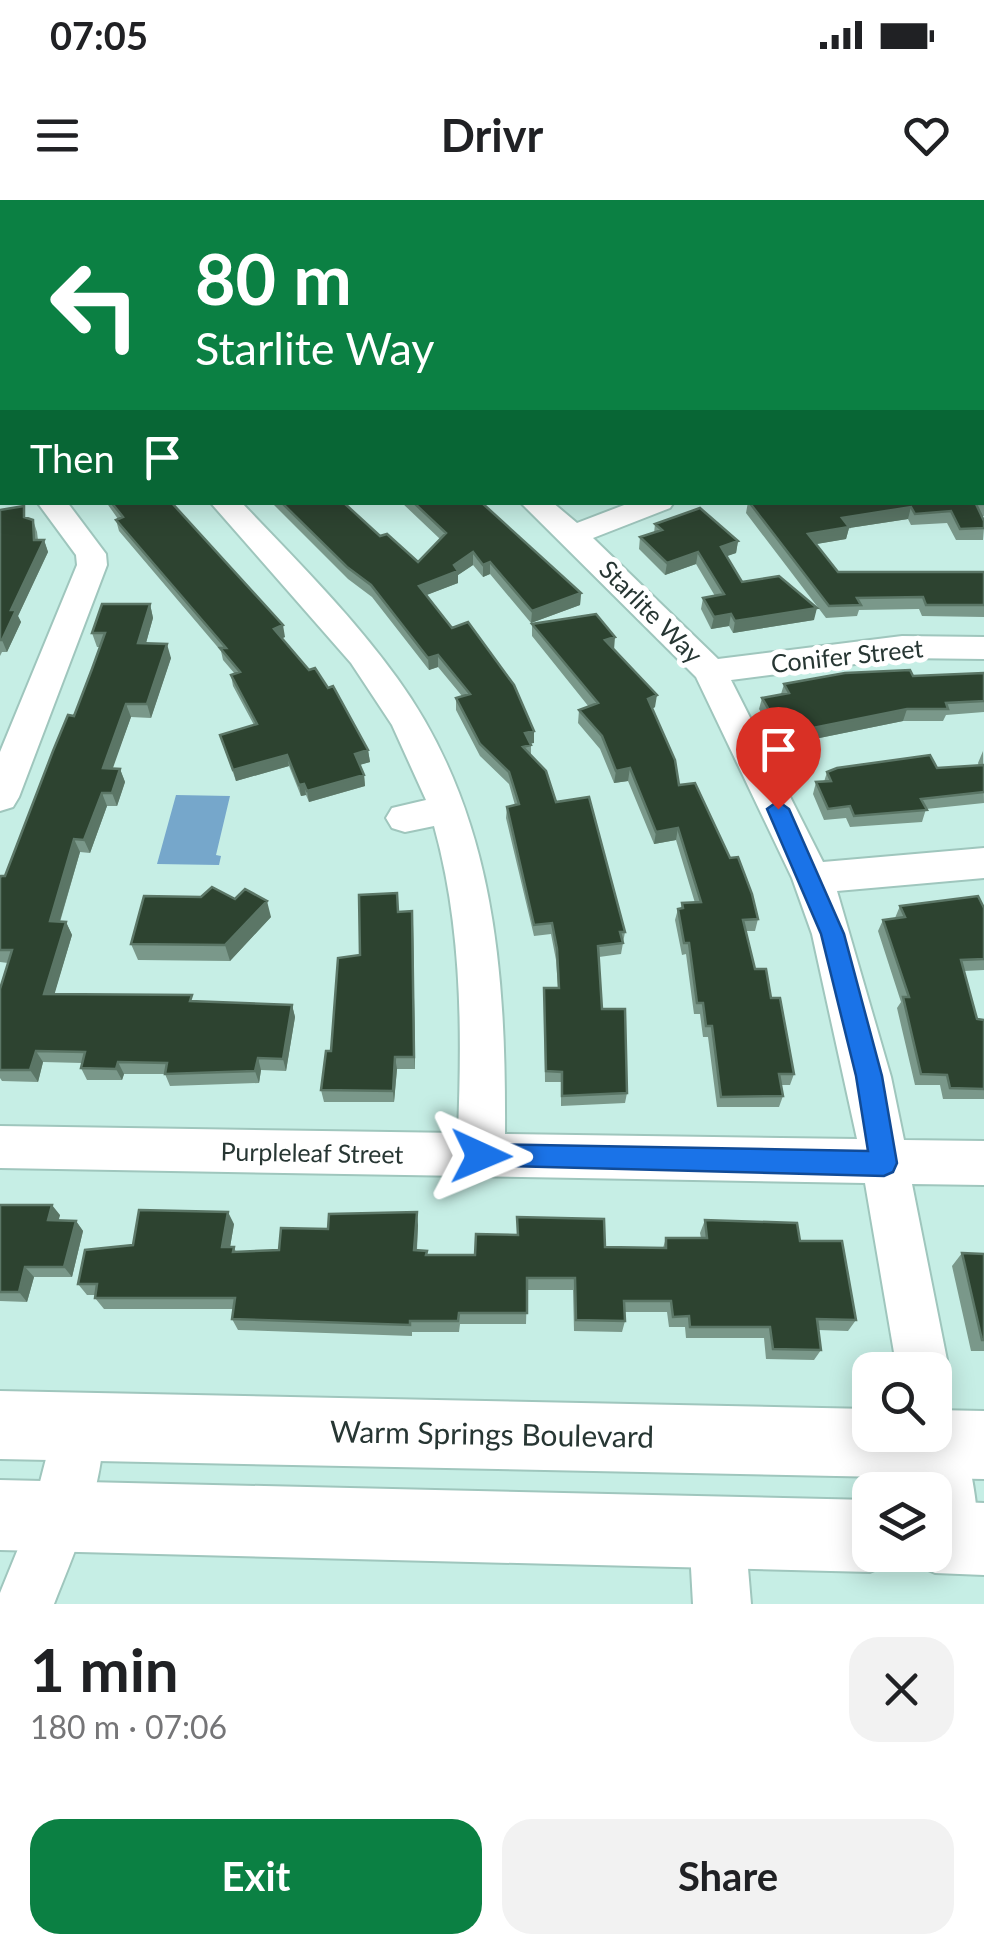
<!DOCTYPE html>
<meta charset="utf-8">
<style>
body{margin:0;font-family:Lato,sans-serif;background:#f2f2f2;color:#202124;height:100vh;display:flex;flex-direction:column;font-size:38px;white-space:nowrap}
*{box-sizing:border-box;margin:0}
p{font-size:32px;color:#757577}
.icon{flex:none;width:55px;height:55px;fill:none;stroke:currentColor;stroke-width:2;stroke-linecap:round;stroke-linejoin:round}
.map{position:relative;height:1404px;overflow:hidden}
.drawer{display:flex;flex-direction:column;background:#fff;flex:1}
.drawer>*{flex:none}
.guide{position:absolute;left:0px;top:0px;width:985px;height:305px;box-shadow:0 5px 25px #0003;background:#0b8043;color:#fff;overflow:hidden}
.tools{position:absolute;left:852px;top:1152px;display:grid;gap:20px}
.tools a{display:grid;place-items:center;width:100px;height:100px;border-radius:20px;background:#fff;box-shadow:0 5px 25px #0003;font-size:50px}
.pin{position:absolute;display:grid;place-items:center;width:85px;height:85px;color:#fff;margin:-102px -42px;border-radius:50% 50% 50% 0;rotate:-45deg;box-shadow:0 0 10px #0007}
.pin .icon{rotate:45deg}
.me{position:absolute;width:110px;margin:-55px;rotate:91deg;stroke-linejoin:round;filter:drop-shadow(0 0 8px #0008)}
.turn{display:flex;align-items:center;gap:35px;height:210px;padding:0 30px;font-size:45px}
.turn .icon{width:130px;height:130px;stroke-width:2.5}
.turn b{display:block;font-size:70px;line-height:85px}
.then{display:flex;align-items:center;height:95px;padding:0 30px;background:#0003;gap:20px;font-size:38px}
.round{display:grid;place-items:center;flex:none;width:105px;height:105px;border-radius:30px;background:#f2f2f2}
.overview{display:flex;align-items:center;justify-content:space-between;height:170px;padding:0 30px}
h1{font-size:60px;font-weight:700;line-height:75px}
.primary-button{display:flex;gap:20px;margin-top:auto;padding:20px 30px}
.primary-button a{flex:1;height:115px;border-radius:30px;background:#0b8043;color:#fff;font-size:40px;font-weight:700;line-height:115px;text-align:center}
.primary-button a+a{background:#f2f2f2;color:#202124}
.status{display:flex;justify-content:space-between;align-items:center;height:70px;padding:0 50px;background:#fff;direction:ltr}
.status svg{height:28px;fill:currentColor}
header{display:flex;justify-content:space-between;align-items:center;height:130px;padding:0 30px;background:#fff;font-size:45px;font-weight:700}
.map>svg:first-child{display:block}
.green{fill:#b2bc8c}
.water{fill:#76a7cb}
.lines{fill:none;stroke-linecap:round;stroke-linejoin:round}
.minor-casing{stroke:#9fc6bd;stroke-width:4}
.major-casing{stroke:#9fc6bd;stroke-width:4}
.minor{fill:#fff;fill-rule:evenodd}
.major{fill:#fff;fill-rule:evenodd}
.wall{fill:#7a988a}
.shaded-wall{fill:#5b7666}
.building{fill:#2d4330;stroke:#5b7666;stroke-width:2.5}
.route{fill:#1a73e8;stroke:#114b97;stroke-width:2.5}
.labels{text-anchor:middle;stroke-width:10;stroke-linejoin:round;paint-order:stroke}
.street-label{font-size:25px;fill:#273633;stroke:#fff}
.near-street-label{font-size:30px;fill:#273633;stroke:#fff}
</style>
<div class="status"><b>07:05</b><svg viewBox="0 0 49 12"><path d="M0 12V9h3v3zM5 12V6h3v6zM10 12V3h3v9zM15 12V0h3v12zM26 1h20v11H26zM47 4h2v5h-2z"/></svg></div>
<header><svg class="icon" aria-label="menu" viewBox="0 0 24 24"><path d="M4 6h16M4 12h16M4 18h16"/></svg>Drivr<svg class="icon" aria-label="heart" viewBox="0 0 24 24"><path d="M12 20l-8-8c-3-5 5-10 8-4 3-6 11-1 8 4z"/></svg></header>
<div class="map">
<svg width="984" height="1404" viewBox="0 0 984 1404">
<rect width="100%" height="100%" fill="#c6eee5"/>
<path class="green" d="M181 0H606V2H184Z"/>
<path class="water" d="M176 595 230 596 216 655 221 656 219 665 157 664Z"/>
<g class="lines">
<defs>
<path id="minor" d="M147 0H170L172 2H149Z
M0 215H2V231H0Z
M982 245H984V265H982Z
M37 302H67L106 354 107 365 19 597 13 607 0 611V552L77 365 76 355Z
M210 302H241C295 359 351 414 397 478 495 613 506 772 505 934L857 939 812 734 792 678 696 477 520 302H552L577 323 632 302H674L670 308 593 338 718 459 902 436 984 437V459L902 458 731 480 823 662 984 648V678L837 691 891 877 904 940 984 941V985L912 984 949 1170 942 1189 935 1191V1170H897L865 983 0 968V926L458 933C462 830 462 726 434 626L405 632 392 628 386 618 392 608 426 600 392 525 351 463Z
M78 1200 97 1208C118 1258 73 1354 54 1404H0V1393L31 1317 59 1208Z
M935 1206 954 1214C969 1249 984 1324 975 1358L955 1367 934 1355 935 1290H918L908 1235H935Z
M717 1304 737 1312 745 1332 751 1404H693L689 1332 697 1312Z"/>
<path id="major" d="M0 1191 870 1209V1235H935V1210L984 1211V1279L0 1259Z
M0 1280 870 1300V1355H898L895 1361 870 1372 0 1350Z
M935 1301 984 1303V1375L935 1373 910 1362 907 1355H935Z"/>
</defs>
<use href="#minor" class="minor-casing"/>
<use href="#major" class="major-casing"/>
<use href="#minor" class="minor"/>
<use href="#major" class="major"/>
</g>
<path class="wall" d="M0 0H109L107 2H2V87H0V18L1 19 2 11 0 10Z
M927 0H984V167L982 165V2H929Z
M984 269V316H982L984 328 983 340H956L947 323 911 325 908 319 849 328 846 339 816 344 838 372H984V417L922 416 919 409 859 410 857 416 826 418 746 313 748 302Z
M106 302H171L285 437 282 438 368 550 370 562 359 565 364 575 365 586 309 602 306 595 301 596 289 566 236 581 220 535 254 525 233 486 231 475 235 474 223 460 221 451 119 331 116 320 118 319Z
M271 302H343L380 336 418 362 440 339 401 302H481L581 393 580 405 531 423 490 374 483 377 473 365 458 375V383L426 395 534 543H531V555L625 732 621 754 599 757 602 809 627 893 625 903 561 906V882H545L544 788H558L556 760 551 734 534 736 506 618 507 607 515 605 509 584 480 556 456 510V498L462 496 438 467 429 470 372 397 348 379Z
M0 310 33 320 37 332 38 340H44L48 352 18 416 21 422 7 452H2L0 456Z
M655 324 738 341 736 353 726 356 742 382 814 420 733 433 729 426 711 429 701 409 703 398 715 396 696 364 665 375 639 349 640 337 654 333Z
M150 404 153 418 146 443 171 458 151 518 131 517 112 568 120 569 125 582 117 606H107L90 653 80 652 60 722H66L72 735 54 794 194 801 292 805 295 817 286 871 261 870 259 883 170 886 165 874H124L122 880H87L81 868 82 863 43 862 38 882 2 881 0 878V789L8 763 0 762V678L5 676 74 516 100 447H97L92 433Z
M532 424 614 450 655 507 652 509 679 585 758 719 755 731H746L755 769 771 798 794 874 790 885H781L783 896 779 907H717L708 837H703L700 814H694L686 754 682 755 675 720 678 709 681 708 682 703H695L676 640 654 644 628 581 614 583 600 549 578 523 579 510 589 507 532 436Z
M984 473V512L946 515 943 521H903L780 546 759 509 762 498 781 494 784 484Z
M983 551 984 603 926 609 922 622 850 627 846 618 824 620 813 594 816 582H824L827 572 979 566 978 563Z
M235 699 271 717 230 761 138 760 131 744Z
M900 706 984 708V770L964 771 977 819 984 820V899H943L940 885H915L897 808 901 802 878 731 883 720 895 718Z
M399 712 413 724 415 869H397L394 902H324L321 890 331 851Z
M0 1005 60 1015 58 1020 76 1021 83 1031 72 1077H34L27 1102 0 1101Z
M705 1020 800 1041 856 1120 848 1131 818 1130 821 1150 814 1160 766 1159 764 1138H686L685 1127H669L667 1112H625V1121L622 1132 574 1131 573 1090H527L526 1124H460L459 1132H412V1136L238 1130 232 1119 233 1109H104L95 1098V1095H87L78 1084 133 1045 234 1024 230 1047H234L236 1052 279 1050 328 1029 418 1025 417 1050 427 1051V1055H475L605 1047 663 1048 666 1038H701L700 1033Z
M962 1053 984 1054V1151H971L952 1066Z"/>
<path class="shaded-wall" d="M911 307 908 319 849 328 846 339 805 346 808 334 842 318Z
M44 340 48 352 18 416 21 422 7 452 2 440 11 410Z
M738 341 736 353 719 359 721 347Z
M473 352V365L458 375V383L419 398V386Z
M698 352 696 364 665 375 667 363Z
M490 362V374L483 377V365Z
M581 393 580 405 531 423 532 411Z
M150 404 153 418 142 457 138 443Z
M817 408 814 420 733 433 735 421Z
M731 414 729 426 711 429 714 417Z
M283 425 285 437 276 441 274 429Z
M615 437 614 450 605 440Z
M167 444 171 458 151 518 147 504Z
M438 455V467L429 470 428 458Z
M657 495 655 507 646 512 648 499Z
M126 504 131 517 108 582 103 568Z
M907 509 903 521 780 546 783 534Z
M534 531V543L524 545 525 533Z
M368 550 370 562 356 566 355 554Z
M287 555 289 566 236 581 233 570Z
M630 568 628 581 614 583 616 571Z
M120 569 125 582 117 606 112 593Z
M364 575 365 586 309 602 307 591Z
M304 584 306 595 301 596 299 585Z
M102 593 107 606 90 653 84 640Z
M678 628 676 640 654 644 656 632Z
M74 639 80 652 56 734 50 721Z
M267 701 271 717 230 761 225 745Z
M412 711 413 724 415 869 414 857Z
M66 722 72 735 51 806 44 794Z
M292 805 295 817 286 871 283 859Z
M36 851 43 862 38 882 30 870Z
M395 857 397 869 394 902 393 891Z
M258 858 261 870 259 883 255 871Z
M118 862 124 874 122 880 116 869Z
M52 1005 60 1015 56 1031 48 1020Z
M228 1012 234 1024 228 1059 222 1047Z
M417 1012 418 1025 416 1062 414 1050Z
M76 1021 83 1031 72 1077 64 1067Z
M25 1067 34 1077 27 1102 19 1092Z"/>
<path class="building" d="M0 0H100L99 2 2 3Z
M618 0H826L827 2H619Z
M864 0H902L909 2H866Z
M936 0H984V151L982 149V2H937Z
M2 3V75H0V18L1 19Z
M1 122 2 182H0V124Z
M982 269H984V304H976L984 321V328L960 329 951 311 915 314 911 307 842 318 849 327 808 334 838 372H984V405H926L923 397 857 398 861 405 829 406 749 302H982Z
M111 302H171L283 425 274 429 309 470 315 468 328 488 333 486 368 550 355 554 364 575 307 591 304 584 299 585 287 555 233 570 220 535 257 524 231 475 240 472 220 448H226L116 320 123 317Z
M281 302H343L380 336 387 334 418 362 446 333 413 302H481L581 393 532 411 490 362 483 365 473 352 454 365 458 371 419 386 452 428 468 422 514 485 534 531 525 533 531 545 523 547 546 571 556 602 589 597 625 732H620L623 743 598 746 602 809H625L627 893 562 896V872L546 871 544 788H559L557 749 552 723 534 725 507 607 519 604 509 572 480 544 456 498 470 494 438 455 428 458 371 385 347 367Z
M24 306V317L33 320 34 340H44L11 410H16L2 440H0V310Z
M700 308 738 341 721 347 742 382 779 376 817 408 735 421 731 414 714 417 703 398 724 394 698 352 667 363 640 337 662 330 655 324Z
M102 404H150L138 443 167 444 147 504H126L103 568 120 569 112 593H102L84 640 74 639 50 721 66 722 44 794 192 795 190 801 292 805 283 859 258 858 255 871 165 874 167 863 118 862 116 869 81 868 85 852 36 851 30 870H0V789L12 750H0V678L1 676H5L53 551 68 515 74 516 92 469 105 433H92Z
M596 414 615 437 605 440 657 495 648 499 675 560 679 585 695 583 730 658 738 657 752 694 758 719 743 720 755 769H766L771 798H780L794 874H779L783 896 721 897 712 826H706L703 803H697L689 743H684L678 709 683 708 682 703 701 702 678 628 656 632 630 568 616 571 602 536 579 510 598 503 532 424Z
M910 470 913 476 984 473V501L946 503 948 509H907L783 534 762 498 789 493 784 484 845 473Z
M930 555 937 568 984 565V592L921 599 927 610 854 616 850 606 828 609 816 582 831 581 827 572 837 568Z
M212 687 235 699 245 689 267 701 225 745 131 744 144 696 201 697Z
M397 693 398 712 412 711 414 857H395L393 891 321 890 326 851H331L338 758 360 755 359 695Z
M978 696 984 708V759L961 760 977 819 984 820V889L950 888 947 875 921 874 903 797H909L883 720 905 717 900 706Z
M0 1005H52L48 1020 76 1021 64 1067H25L19 1092H0Z
M139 1010 228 1012 222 1047H234L233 1052 279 1050 281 1028 328 1029 329 1014 417 1012 414 1050 427 1051 426 1055H475L476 1034 518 1035 517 1017 604 1019 605 1047 666 1048V1038H707L705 1020 797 1023 800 1041H842L856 1120 817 1119 821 1150 773 1149 770 1127H690L689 1116 673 1117 671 1101H624L625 1121 576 1120 575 1078H527V1113H459L458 1121H410V1125L232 1119 235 1098H95L97 1084H78L85 1050 133 1045Z
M962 1053 984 1054V1140H982Z"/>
<path class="route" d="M778 601 789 609 844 734 882 876 897 963 893 972 884 976 472 965 468 956 472 948 481 944 868 951 856 876 821 734 767 609Z"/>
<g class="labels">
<g class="street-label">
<text transform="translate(651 412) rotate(45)" y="9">Starlite Way</text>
<text transform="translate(847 456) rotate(-6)" y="9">Conifer Street</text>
<text transform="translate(312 953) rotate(1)" y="9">Purpleleaf Street</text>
</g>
<g class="near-street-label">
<text transform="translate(492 1235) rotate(1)" y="10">Warm Springs Boulevard</text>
</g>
</g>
</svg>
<div class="tools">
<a><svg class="icon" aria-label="search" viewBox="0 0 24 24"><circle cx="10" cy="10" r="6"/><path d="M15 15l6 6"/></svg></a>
<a><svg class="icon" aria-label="layers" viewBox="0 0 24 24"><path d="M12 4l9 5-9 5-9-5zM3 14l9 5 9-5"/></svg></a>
</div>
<div class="pin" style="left:778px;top:609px;background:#d93025"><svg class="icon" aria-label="arrive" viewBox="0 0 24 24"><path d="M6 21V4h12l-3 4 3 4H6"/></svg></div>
<svg class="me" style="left:481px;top:956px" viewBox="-20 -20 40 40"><path d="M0-17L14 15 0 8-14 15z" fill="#1a73e8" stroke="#fff" stroke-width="4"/></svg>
<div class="guide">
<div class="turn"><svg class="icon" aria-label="left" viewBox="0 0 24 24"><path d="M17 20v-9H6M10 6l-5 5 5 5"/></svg><div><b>80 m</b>Starlite Way</div></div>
<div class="then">Then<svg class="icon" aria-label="arrive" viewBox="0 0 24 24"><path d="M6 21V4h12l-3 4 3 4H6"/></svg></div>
</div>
</div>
<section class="drawer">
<div class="overview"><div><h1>1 min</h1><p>180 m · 07:06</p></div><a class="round"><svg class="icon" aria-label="close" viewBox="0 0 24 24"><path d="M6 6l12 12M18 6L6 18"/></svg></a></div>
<div class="primary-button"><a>Exit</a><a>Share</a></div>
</section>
